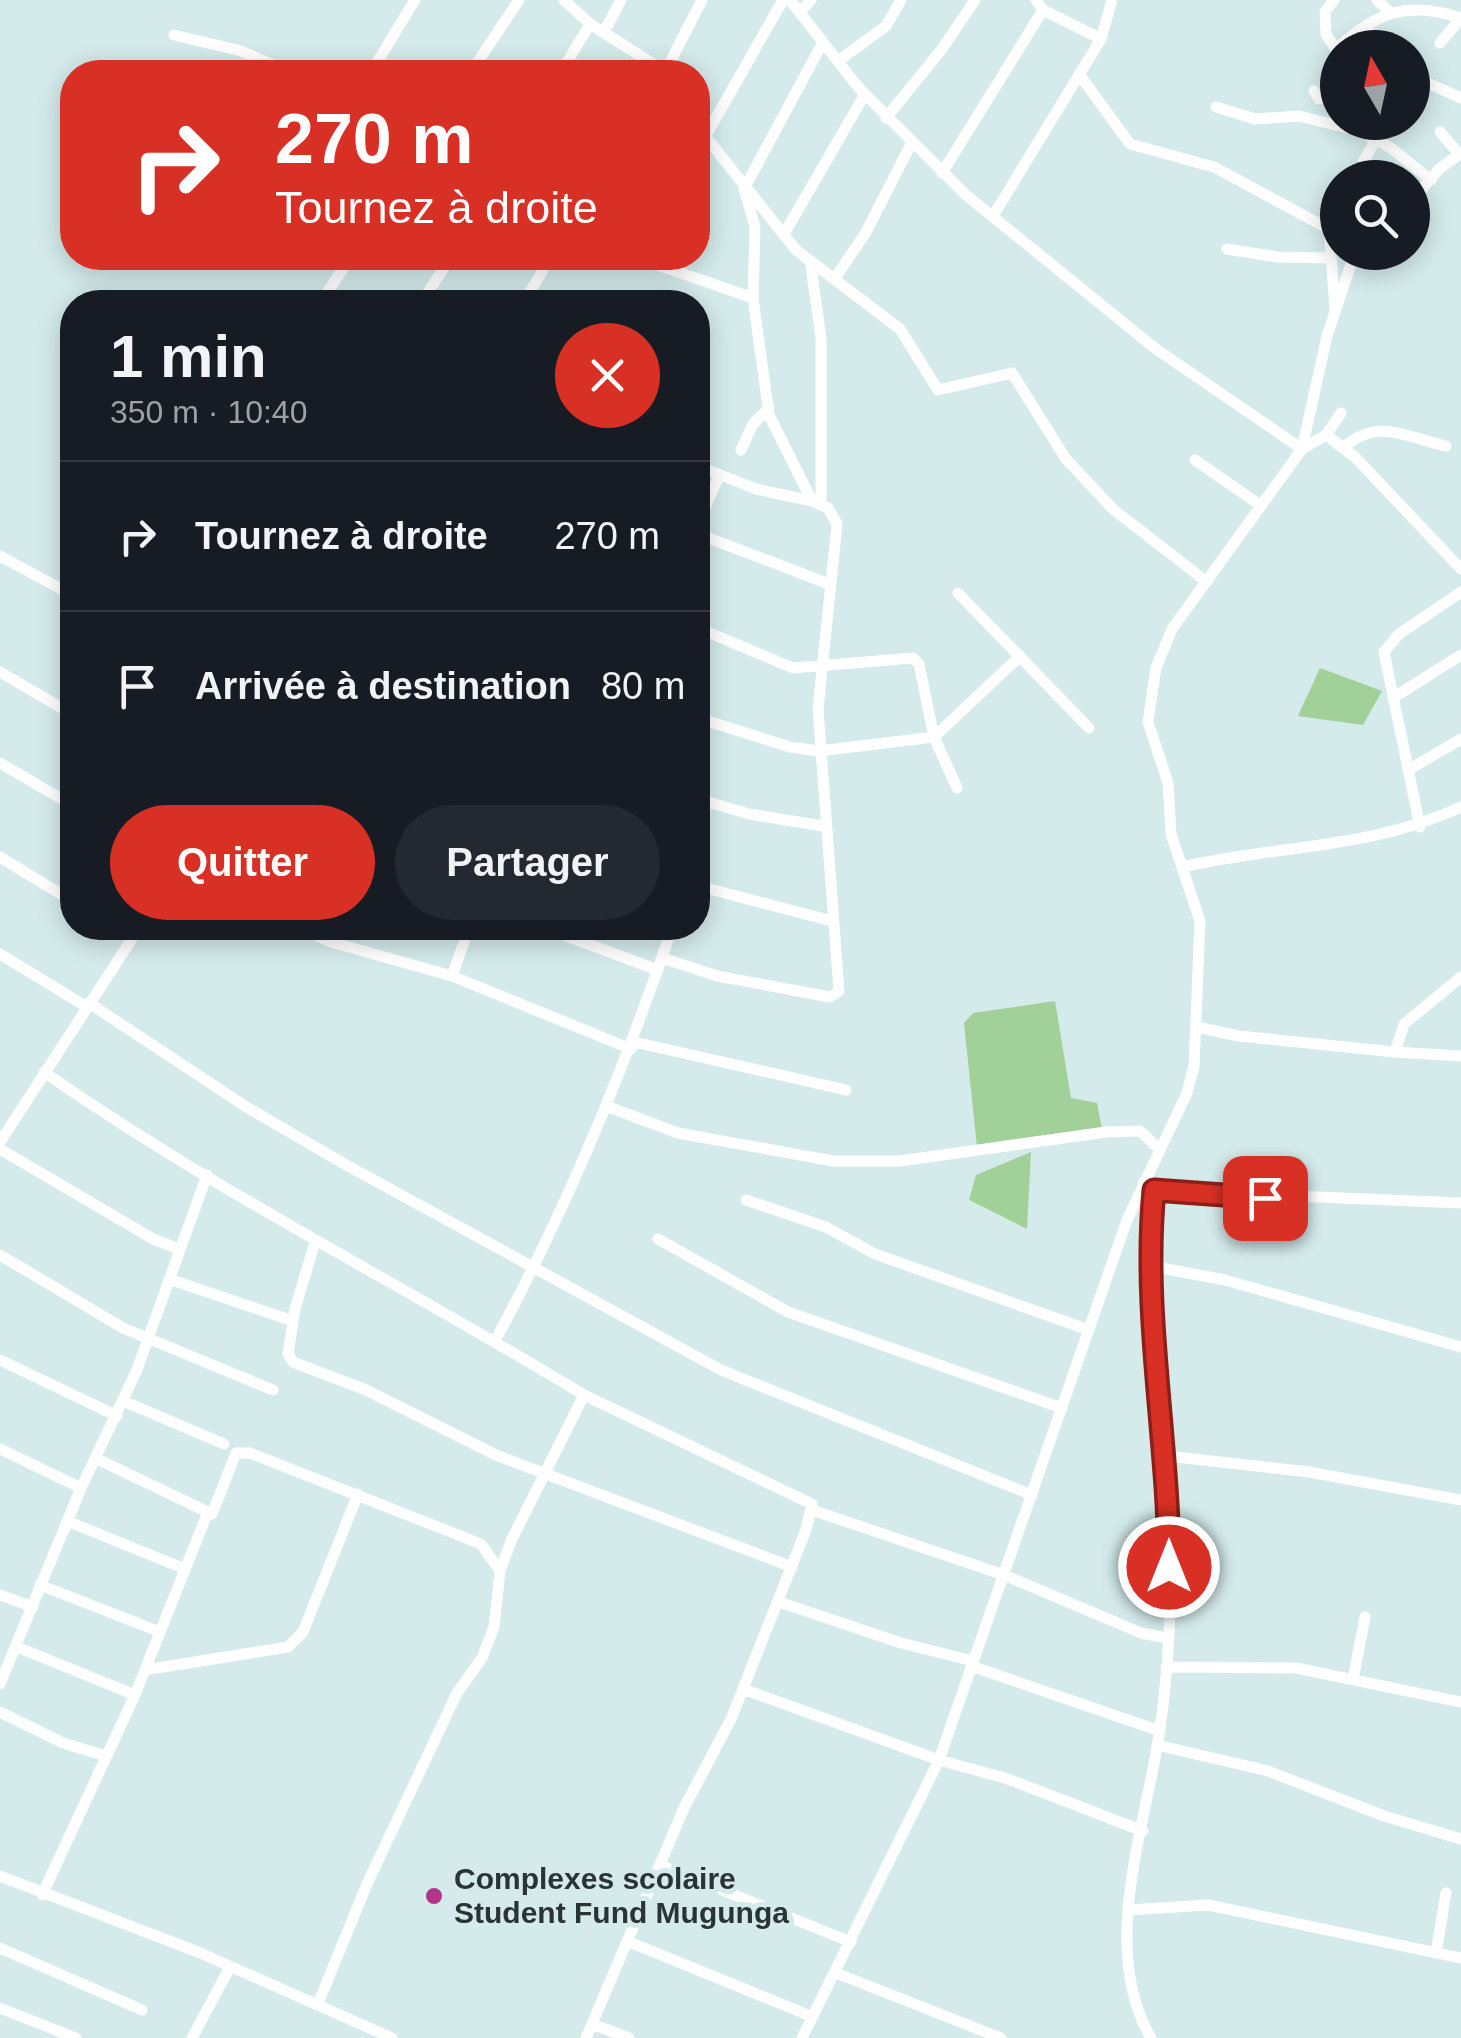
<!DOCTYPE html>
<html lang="fr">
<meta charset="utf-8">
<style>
body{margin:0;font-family:Helvetica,sans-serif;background:#242831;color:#f1f3f6;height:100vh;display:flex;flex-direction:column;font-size:38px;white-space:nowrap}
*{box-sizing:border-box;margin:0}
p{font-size:32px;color:#9ea1a6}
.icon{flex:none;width:55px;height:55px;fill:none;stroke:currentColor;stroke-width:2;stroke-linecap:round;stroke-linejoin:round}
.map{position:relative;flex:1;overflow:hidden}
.sheet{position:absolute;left:60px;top:290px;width:650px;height:650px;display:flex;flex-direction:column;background:#171b24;border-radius:40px;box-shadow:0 5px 25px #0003}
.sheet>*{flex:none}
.banner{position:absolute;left:60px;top:60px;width:650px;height:210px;border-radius:40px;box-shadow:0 5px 25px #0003;background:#d93025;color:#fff;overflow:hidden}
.needle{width:65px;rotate:351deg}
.buttons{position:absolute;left:1320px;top:30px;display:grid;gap:20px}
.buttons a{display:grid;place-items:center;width:110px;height:110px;border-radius:50%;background:#171b24;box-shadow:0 5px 25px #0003;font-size:50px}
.pin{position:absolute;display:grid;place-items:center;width:85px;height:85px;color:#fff;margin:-42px;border-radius:20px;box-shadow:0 5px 15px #0006}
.me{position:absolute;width:110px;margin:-55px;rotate:0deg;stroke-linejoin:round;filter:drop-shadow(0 0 8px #0008)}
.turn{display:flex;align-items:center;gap:35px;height:210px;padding:0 50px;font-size:45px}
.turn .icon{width:130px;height:130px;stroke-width:2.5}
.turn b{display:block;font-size:70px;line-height:85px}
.round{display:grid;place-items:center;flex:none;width:105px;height:105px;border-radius:52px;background:#242831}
.overview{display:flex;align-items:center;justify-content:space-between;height:170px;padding:0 50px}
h1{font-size:60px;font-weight:700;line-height:75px}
.button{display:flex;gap:20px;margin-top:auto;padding:20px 50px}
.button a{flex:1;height:115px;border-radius:60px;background:#d93025;color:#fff;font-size:40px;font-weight:700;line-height:115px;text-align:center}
.button a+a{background:#242831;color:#f1f3f6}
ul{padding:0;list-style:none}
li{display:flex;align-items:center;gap:30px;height:150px;padding:0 50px;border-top:2px solid #363941}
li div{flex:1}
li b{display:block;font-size:38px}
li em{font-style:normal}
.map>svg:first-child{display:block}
.green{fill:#a1d098}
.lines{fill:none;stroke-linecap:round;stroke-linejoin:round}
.minor{stroke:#fff;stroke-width:11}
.route-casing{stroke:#8d1f18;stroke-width:25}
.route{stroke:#d93025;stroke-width:18}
.poi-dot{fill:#b13688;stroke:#d4eaeb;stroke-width:4}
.labels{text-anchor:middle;stroke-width:10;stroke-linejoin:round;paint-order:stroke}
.poi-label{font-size:30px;font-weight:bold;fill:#2b3434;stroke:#d4eaeb;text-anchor:start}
</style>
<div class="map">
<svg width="1461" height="2038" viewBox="0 0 1461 2038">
<rect width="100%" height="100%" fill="#d4eaeb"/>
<path class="green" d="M1320 668 1382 691 1363 725 1298 716Z
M1055 1001 1071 1098 1097 1103 1102 1129 977 1147 964 1023 973 1013Z
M1031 1152 1027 1229 969 1200 976 1175Z"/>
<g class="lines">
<path class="minor" d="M564 0 590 24 666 72
M790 0 858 87 966 195 1156 349 1302 449 1326 435 1341 413
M1036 0 1043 10 1101 39
M1334 0 1325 12 1326 34 1338 53
M1377 0 1391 13
M800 12 811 0
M1365 27 1383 48
M604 32 621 0
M174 35 241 51 289 72
M1440 43 1461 18
M1336 49C1377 12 1407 0 1461 18
M838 61 886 26 901 0
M371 72 415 0
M471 72 519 0
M561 72 590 24
M665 72 702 0
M1079 74 1130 144 1214 167 1329 229 1335 308
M1412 76 1461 98
M1314 91 1319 99 1338 94
M1216 107 1255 119 1299 116 1360 131 1391 148 1431 180
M886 118 942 49 975 0
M698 127 796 250 900 329 938 390 1012 373 1066 459 1114 510 1207 582
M1440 132 1458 153
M1370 137 1378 122
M704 139 783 0
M942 173 1043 10
M1354 178 1376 139
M1412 201 1439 169 1461 153
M993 216 1101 39 1112 0
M1330 232 1338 206
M784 234 865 94
M1227 249 1278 257 1331 258
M638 258 753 298
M810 260 821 338V505
M835 278 865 234 911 144
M146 299 155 302
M321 302 350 258
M422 302 450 258
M524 302 550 258
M1326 435 1355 457 1461 569
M1343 448C1377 417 1405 437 1446 446
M741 450 753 424 769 408
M1195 460 1260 505
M812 501 769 415 753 298 755 227 744 189 823 42
M698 523 719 476
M698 534 829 584
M0 556 72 595
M958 593 1089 728
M698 628 793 668 913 658 919 664 934 737 957 788
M0 672 72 714
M1393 698 1461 655
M698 718 790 747 819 751 934 737 1020 656
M0 763 72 805
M1410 769 1461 739
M698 799 749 814 823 826
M1420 827 1384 652 1399 634 1461 592
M698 840 707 802
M0 857 72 901
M1183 867C1276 845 1372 849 1461 807
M698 886 832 921
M299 928 331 942 452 976 631 1049
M545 928 658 970
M0 954 87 1007
M662 958 717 976 830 997 839 991 818 709 837 524 828 508 812 501 756 489 698 466
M452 976 469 928
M89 1003 248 1108 348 1166 721 1370 1032 1495
M1197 1027 1239 1036 1395 1052 1404 1024 1461 977
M634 1042 846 1090
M1395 1052 1461 1056
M44 1072C216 1192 405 1286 584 1395L511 1541 500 1571 494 1627 482 1658 457 1693 367 1884 318 2004
M606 1106 678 1133 833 1161H900L1106 1132 1140 1131 1160 1150
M0 1142 139 928
M0 1149 153 1239 179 1249
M1143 1183 1154 1190C1145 1279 1161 1367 1167 1455 1173 1547 1173 1643 1159 1735 1145 1829 1099 1949 1151 2038
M1154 1190 1461 1203
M746 1200 826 1227 875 1254 1089 1330
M658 1239 788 1312 1062 1408
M315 1242 295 1309 288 1354 293 1362 366 1390 496 1455 792 1567
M0 1255 123 1328 273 1390
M1151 1266 1225 1280 1461 1347
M169 1279 293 1321
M495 1341C567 1208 624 1070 672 928
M0 1360 117 1416
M584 1395 812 1504 806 1530 731 1719 684 1808 586 2038
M123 1401 224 1444
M0 1449 81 1488
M1167 1456 1309 1472 1461 1500
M97 1459 212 1514 236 1453H250L481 1544 500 1571
M812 1510 1004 1575 1141 1633 1167 1638
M67 1521 185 1569
M1169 1538 1208 1550
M40 1585 160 1632
M0 1595 33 1607
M779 1602 901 1643 973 1661
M17 1647 135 1695
M971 1666 1160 1731
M1166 1667 1296 1668 1461 1702
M145 1670 288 1647 303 1632 358 1494
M1353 1680 1365 1617
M0 1684 81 1488 136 1372 207 1175
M743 1689 939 1760 1008 1779 1143 1831
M0 1712 63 1743 106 1756
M1157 1745 1268 1771 1384 1816 1461 1839
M660 1865 851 1942
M0 1876 198 1952 392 2038
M42 1895 135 1695 208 1512
M1128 1910 1208 1905 1461 1958
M627 1941 813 2017
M0 1948 142 2010
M1436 1953 1446 1893
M836 1973 1001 2038
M0 2008 76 2038
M592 2024 629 2038
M192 2038 230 1967
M802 2038 939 1760 1127 1220 1187 1093 1194 1066 1200 921 1171 834 1168 783 1148 722 1156 668 1172 629 1302 449 1327 336 1355 252"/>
</g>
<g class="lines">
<defs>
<path id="route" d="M1169 1567C1169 1442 1142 1315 1154 1190L1265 1198"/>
</defs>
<use href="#route" class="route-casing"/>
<use href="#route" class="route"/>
</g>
<circle class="poi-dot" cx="434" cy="1896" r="10"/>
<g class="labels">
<g class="poi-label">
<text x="454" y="1889">Complexes scolaire<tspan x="454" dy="34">Student Fund Mugunga</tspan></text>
</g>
</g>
</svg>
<div class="buttons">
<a><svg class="needle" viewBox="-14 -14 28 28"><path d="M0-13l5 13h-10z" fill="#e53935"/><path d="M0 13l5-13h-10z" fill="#9ea1a6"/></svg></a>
<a><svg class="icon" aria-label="search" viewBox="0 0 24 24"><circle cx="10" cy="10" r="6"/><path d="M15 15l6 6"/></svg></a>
</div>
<div class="pin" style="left:1265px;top:1198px;background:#d93025"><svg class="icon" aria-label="arrive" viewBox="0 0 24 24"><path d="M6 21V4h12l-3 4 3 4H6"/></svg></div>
<svg class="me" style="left:1169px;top:1567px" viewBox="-20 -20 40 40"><circle r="17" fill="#d93025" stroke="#fff" stroke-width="3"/><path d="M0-11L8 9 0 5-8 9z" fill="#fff"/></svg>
<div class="banner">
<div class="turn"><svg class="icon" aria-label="right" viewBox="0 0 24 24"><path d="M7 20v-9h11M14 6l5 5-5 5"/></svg><div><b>270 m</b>Tournez à droite</div></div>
</div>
<section class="sheet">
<div class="overview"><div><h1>1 min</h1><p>350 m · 10:40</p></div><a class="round" style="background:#d93025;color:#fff"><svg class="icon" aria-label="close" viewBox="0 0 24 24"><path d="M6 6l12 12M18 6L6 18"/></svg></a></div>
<ul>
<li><svg class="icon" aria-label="right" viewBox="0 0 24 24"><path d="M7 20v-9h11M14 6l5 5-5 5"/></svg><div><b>Tournez à droite</b></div><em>270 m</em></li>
<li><svg class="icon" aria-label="arrive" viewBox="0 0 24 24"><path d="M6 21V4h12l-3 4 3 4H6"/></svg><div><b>Arrivée à destination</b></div><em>80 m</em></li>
</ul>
<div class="button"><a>Quitter</a><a>Partager</a></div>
</section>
</div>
